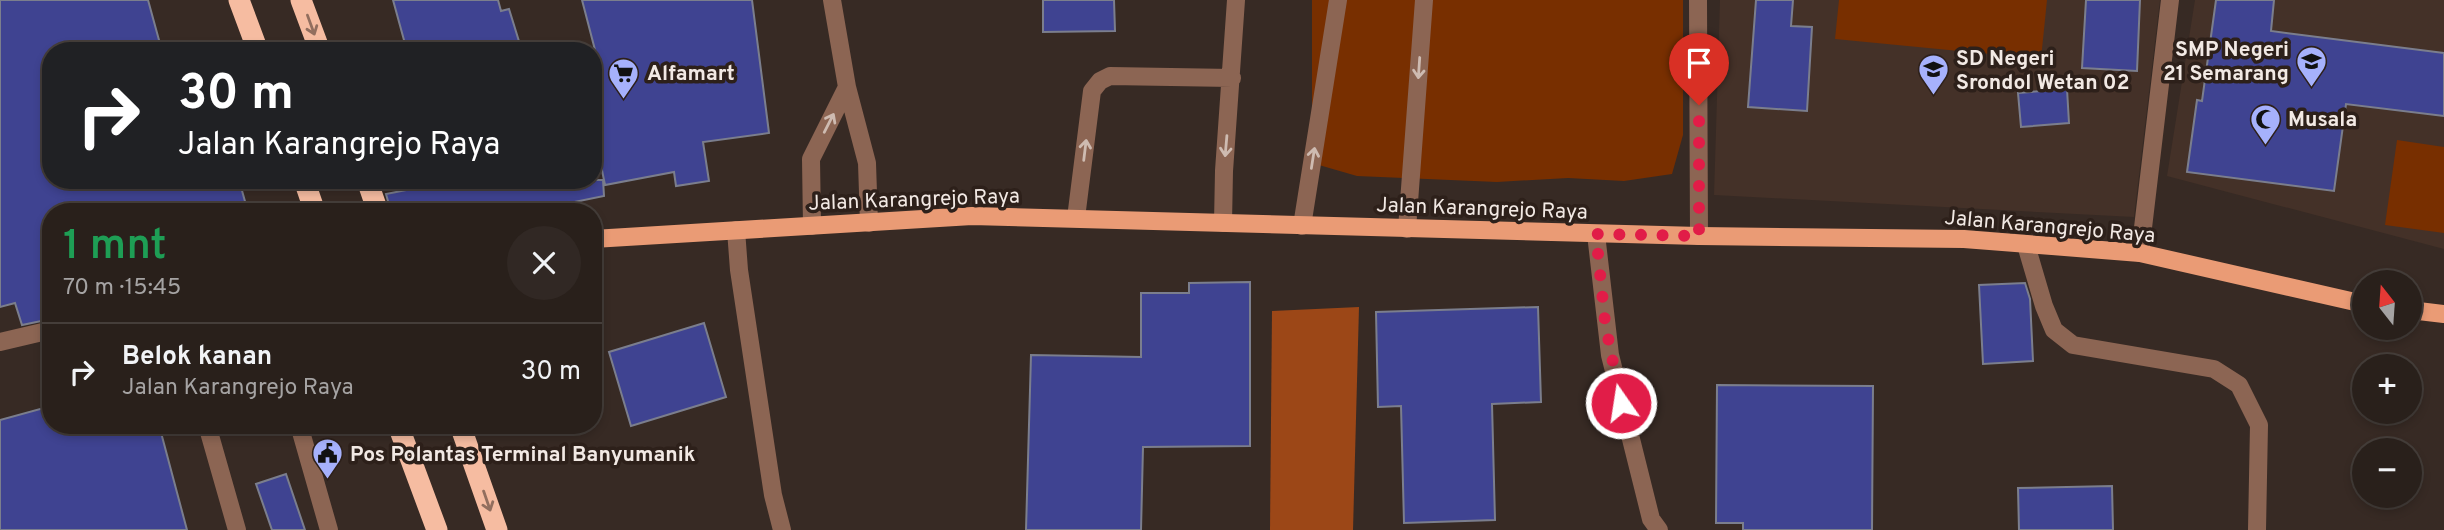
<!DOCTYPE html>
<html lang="id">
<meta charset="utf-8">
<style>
body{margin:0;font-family:Overpass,sans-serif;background:#312824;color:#f1f3f6;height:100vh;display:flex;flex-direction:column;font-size:26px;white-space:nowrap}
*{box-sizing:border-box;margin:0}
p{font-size:23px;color:#a5a3a3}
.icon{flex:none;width:38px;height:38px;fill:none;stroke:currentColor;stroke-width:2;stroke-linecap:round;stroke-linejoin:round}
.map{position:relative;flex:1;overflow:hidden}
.drawer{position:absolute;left:42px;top:203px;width:560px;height:231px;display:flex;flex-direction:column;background:#29201b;border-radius:28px;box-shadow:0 4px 10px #0003,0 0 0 2px #453e3a}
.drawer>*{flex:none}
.guide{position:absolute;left:42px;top:42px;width:560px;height:147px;border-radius:28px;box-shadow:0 4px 10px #0003,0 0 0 2px #453e3a;background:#202124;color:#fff;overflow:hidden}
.needle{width:46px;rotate:343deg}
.controls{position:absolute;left:2352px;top:270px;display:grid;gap:14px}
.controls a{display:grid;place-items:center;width:70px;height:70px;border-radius:50%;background:#29201b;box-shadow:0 4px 10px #0003,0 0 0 2px #453e3a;font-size:35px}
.pin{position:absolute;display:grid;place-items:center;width:60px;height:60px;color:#fff;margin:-72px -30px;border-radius:50% 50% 50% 0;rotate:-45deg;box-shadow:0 0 7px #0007}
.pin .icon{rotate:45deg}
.me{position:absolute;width:77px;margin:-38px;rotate:347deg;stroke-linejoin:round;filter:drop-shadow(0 0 5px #0008)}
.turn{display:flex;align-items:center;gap:24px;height:147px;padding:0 21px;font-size:32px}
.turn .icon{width:91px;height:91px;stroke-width:2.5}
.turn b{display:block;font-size:49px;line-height:60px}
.round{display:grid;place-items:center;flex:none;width:74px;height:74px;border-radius:37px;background:#312824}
.summary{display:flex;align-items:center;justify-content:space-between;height:119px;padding:0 21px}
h1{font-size:42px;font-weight:600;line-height:52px;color:#1e9e55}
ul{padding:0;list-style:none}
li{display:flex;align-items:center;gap:21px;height:98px;padding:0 21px;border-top:2px solid #453e3a}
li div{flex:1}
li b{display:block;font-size:26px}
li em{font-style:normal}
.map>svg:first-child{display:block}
.built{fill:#443128}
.green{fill:#782f00}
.forest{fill:#9c4717}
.building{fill:#3f4391;stroke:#7b7e8d;stroke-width:2}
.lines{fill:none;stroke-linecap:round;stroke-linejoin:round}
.minor{stroke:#8c6553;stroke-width:18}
.major{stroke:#ea9b75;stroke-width:18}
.highway{stroke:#f6bca1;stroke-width:21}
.oneway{stroke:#926e5e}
.oneway2{stroke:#cebbb1}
.route{stroke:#e11d48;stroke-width:12;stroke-dasharray:0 21.6}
.labels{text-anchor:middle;stroke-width:7;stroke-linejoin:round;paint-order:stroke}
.poi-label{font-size:21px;font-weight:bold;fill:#f2e9e4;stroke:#2d201a;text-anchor:start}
.street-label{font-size:21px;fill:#f2e9e4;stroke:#2d201a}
</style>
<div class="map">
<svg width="2444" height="530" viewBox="0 0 2444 530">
<rect width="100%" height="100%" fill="#372a24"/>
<path class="built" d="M1720 0H2160L2134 217 1714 195Z
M2195 0H2444V249L2167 176Z"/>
<path class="green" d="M1312 0H1683V135L1672 174 1624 181 1568 178 1497 182 1357 176 1312 163Z
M1839 0H2047L2041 59 1835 39Z
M2397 140 2444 147V233L2385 225Z"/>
<path class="forest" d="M1359 307 1353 530H1270L1272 311Z"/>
<path class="building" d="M0 0H148L162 51H51V180H239L248 212H51V319L22 325 15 303 0 307Z
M393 0H498L501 11 509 9 522 51H407Z
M582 0H752L769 133 703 142 709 181 676 186 674 172 605 185 593 126V74L601 73Z
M1043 0H1114L1115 31 1043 32Z
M1756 0H1793L1791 26 1812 27 1807 111 1748 107Z
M2086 0H2140L2137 71 2082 68Z
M2216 0H2274L2271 31 2444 53V116L2346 104 2334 191 2187 172 2197 100 2202 101Z
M2067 89 2069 123 2021 127 2018 93Z
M457 180H603L604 196 525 212H391L386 194Z
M1250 282V446L1143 447 1141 530H1026L1031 355 1141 357V293H1189V283Z
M2025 283 2030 299 2033 361 1983 364 1979 285Z
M1538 307 1541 402 1492 404 1495 520 1404 523 1401 406 1378 407 1376 312Z
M704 323 726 397 631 426 609 352Z
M1717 385 1873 386 1872 530H1743V523H1716Z
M51 406V425H159L187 530H0V420Z
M286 474 305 530H272L256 484Z
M2112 486 2113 530H2019L2018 488Z"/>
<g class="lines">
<path class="minor" d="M832 0 847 87 867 163 869 223
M1698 0 1699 236
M1076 218 1092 91 1100 81 1110 76 1232 78
M1223 223 1224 171 1236 0
M812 226 811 159 847 87
M1302 226 1338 0
M1407 229 1424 0
M736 230 739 270 773 495 782 530
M1596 234 1610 355 1651 519 1659 530
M2026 245 2044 306 2054 330 2073 345 2214 369 2239 385 2259 425 2257 530
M2140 253 2170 0
M0 342 51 330
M207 425 237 530
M299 425 329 530"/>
<path class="major" d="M593 239 972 216 1699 236 1964 239 2140 253 2364 304
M2410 310 2444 314"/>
<path class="highway" d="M239 0 258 51
M301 0 320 51
M304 180 315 212
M367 180 378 212
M398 425 437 530
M460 425 497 530"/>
</g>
<defs><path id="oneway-shaft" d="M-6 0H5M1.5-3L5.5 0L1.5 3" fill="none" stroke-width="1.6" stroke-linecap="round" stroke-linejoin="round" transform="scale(1.75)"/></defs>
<g class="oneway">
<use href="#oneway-shaft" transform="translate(311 25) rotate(70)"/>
<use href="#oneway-shaft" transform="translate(487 501) rotate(71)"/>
</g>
<g class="oneway2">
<use href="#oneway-shaft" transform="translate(1419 68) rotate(94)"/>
<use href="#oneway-shaft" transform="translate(829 123) rotate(-63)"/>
<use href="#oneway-shaft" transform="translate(1226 146) rotate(95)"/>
<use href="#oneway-shaft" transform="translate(1085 150) rotate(-83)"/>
<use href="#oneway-shaft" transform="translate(1313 158) rotate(-81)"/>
</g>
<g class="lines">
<path class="route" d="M1621 403 1605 322 1596 234 1699 236V105"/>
</g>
<defs>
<symbol id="school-pin" viewBox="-11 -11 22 30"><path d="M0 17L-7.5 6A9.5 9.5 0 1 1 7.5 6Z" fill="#a6b1fc" stroke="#2d201a"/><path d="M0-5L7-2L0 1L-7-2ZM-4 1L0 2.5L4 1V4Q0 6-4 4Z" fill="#111"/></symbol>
<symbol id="supermarket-pin" viewBox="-11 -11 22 30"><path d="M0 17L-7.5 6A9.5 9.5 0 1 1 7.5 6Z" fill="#a6b1fc" stroke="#2d201a"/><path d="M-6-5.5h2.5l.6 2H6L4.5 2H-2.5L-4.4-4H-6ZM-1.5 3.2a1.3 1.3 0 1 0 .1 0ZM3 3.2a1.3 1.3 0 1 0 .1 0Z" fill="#111"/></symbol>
<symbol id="mosque-pin" viewBox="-11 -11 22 30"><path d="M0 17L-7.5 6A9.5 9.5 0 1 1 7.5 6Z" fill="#a6b1fc" stroke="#2d201a"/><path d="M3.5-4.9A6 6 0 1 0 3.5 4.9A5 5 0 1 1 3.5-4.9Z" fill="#111"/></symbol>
<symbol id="civic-pin" viewBox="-11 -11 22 30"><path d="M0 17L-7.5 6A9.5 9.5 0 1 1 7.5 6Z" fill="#a6b1fc" stroke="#2d201a"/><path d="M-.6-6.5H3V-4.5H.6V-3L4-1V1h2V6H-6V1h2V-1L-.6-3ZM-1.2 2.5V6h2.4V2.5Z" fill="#111"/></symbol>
</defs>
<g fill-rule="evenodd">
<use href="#school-pin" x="2294" y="44" width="35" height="47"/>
<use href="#school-pin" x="1916" y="52" width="35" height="47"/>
<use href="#supermarket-pin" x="606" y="56" width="35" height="47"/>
<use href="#mosque-pin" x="2248" y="102" width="35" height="47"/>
<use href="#civic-pin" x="310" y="436" width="35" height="47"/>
</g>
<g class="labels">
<g class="poi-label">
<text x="2289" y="56" text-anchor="end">SMP Negeri<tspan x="2289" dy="24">21 Semarang</tspan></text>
<text x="1956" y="65">SD Negeri<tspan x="1956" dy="24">Srondol Wetan 02</tspan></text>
<text x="647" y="80">Alfamart</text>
<text x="2288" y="126">Musala</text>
<text x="350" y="461">Pos Polantas Terminal Banyumanik</text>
</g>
<g class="street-label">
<text transform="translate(914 199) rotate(-2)" y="7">Jalan Karangrejo Raya</text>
<text transform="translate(1482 208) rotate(2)" y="7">Jalan Karangrejo Raya</text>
<text transform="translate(2050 226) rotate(5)" y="7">Jalan Karangrejo Raya</text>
</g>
</g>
</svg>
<div class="controls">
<a><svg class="needle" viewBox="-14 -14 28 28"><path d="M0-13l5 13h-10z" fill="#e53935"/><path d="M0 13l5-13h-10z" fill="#a5a3a3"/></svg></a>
<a>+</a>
<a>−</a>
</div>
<div class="pin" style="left:1699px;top:105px;background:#d93025"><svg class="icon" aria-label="arrive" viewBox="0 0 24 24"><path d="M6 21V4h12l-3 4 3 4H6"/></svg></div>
<svg class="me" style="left:1621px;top:403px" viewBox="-20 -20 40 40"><circle r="17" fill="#e11d48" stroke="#fff" stroke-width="3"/><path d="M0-11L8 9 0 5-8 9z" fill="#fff"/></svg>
<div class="guide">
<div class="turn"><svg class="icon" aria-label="right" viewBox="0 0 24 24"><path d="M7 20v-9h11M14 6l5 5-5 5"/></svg><div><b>30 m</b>Jalan Karangrejo Raya</div></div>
</div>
<section class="drawer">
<div class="summary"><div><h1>1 mnt</h1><p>70 m · 15:45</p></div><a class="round"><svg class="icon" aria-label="close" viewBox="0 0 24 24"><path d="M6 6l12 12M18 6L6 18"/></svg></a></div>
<ul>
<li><svg class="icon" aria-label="right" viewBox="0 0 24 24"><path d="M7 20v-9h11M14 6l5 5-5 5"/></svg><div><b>Belok kanan</b><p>Jalan Karangrejo Raya</p></div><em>30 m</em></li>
</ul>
</section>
</div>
